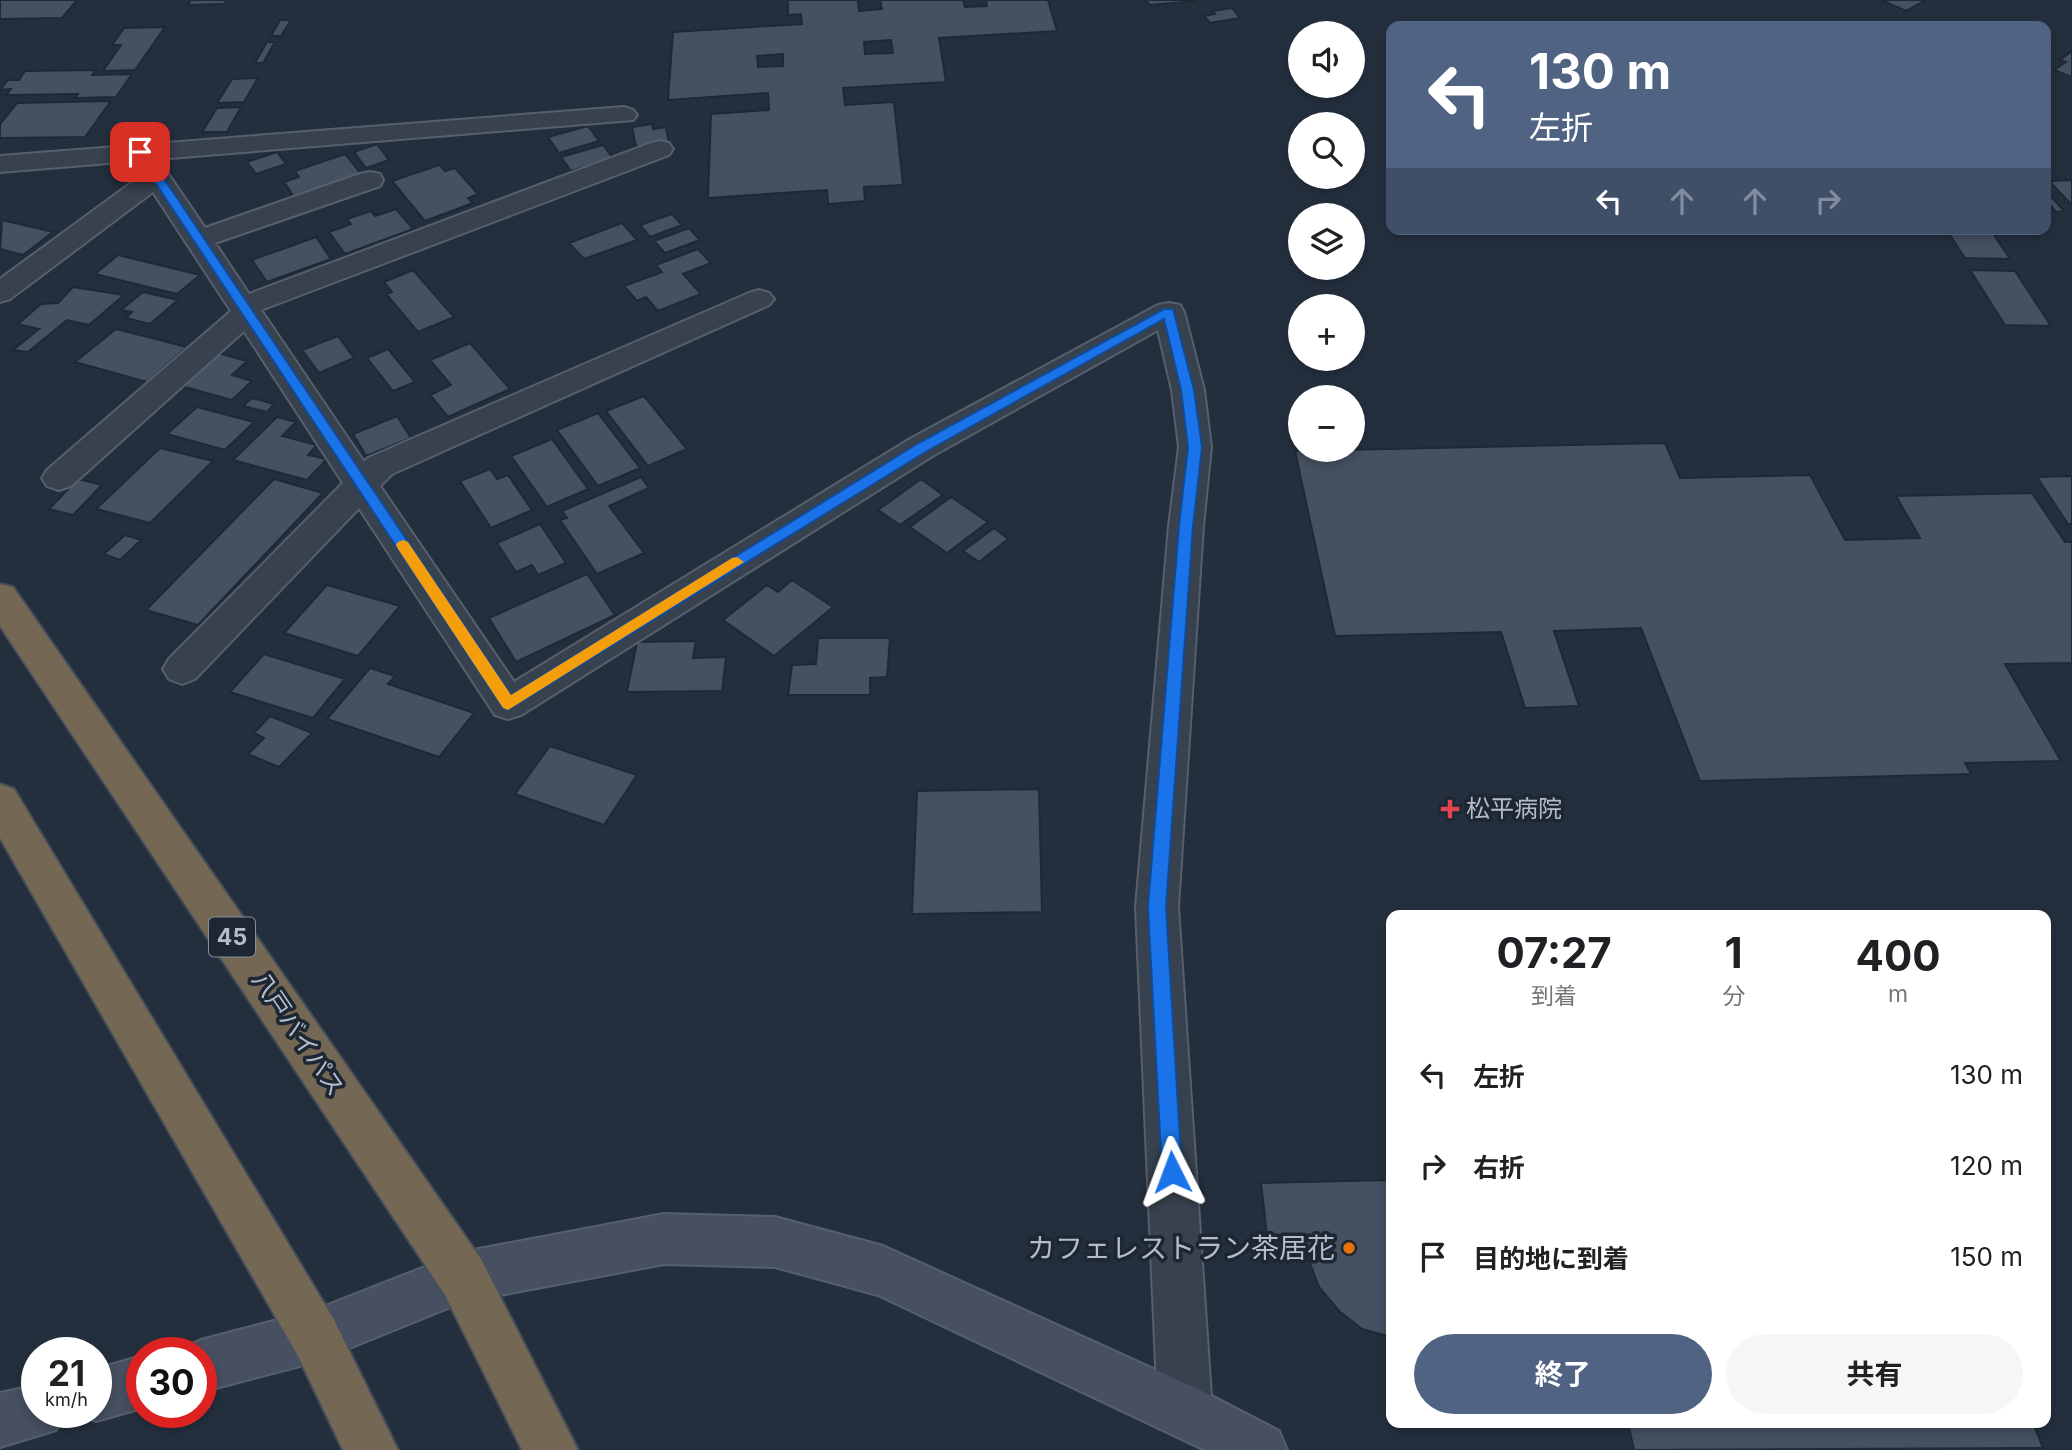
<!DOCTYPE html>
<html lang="ja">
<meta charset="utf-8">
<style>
body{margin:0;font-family:Inter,"Noto Sans JP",sans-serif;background:#f6f6f6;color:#202124;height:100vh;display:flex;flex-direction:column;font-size:26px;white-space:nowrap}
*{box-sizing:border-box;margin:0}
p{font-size:23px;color:#757577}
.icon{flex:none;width:38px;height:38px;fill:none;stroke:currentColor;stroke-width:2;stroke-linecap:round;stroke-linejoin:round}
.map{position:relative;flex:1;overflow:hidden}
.side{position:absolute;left:1386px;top:910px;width:665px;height:518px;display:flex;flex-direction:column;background:#fff;border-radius:14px;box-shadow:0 4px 10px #0003}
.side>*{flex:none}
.banner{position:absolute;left:1386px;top:21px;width:665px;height:214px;border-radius:14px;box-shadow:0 4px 10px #0003;background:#506383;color:#fff;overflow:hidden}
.tools{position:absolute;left:1288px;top:21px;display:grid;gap:14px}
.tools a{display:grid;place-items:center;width:77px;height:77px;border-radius:50%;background:#fff;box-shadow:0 4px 10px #0003;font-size:35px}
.speed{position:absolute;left:21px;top:1337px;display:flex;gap:14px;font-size:35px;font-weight:700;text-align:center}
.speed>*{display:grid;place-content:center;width:91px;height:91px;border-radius:50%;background:#fff;box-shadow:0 4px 10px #0003;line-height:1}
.speed small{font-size:18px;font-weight:400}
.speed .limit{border:10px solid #d22;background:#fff;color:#111}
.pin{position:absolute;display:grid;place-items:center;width:60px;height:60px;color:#fff;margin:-30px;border-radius:14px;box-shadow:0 4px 10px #0006}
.me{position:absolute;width:77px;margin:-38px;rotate:357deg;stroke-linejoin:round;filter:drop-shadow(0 0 5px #0008)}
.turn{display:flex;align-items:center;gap:24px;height:147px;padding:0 28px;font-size:32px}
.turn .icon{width:91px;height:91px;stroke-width:2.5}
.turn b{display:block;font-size:49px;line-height:60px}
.lanes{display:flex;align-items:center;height:66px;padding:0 28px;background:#0003;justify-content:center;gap:35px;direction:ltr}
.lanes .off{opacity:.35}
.eta{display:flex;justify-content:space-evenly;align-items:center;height:119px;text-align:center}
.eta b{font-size:42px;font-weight:700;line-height:49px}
.cta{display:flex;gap:14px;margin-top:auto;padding:14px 28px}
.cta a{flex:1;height:80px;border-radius:42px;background:#506383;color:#fff;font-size:28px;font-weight:700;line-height:80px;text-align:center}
.cta a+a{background:#f6f6f6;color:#202124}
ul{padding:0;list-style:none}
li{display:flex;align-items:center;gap:21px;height:91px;padding:0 28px}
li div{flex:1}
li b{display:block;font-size:26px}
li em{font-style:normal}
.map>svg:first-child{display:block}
.building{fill:#455162;stroke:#1f2835;stroke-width:2;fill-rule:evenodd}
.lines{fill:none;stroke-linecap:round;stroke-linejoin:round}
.street-casing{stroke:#565f6c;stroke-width:4}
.secondary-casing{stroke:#565f6c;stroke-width:4}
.highway-casing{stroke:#434c59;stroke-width:4}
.street{fill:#38414e;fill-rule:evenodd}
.secondary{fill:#465061;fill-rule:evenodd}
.highway{fill:#746855;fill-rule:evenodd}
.route{fill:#1a73e8;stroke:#114b97;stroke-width:2}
.slow{fill:#f59e0b}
.health-dot{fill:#e0444e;stroke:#1d2633;stroke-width:2.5}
.food-dot{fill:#e8710a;stroke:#1d2633;stroke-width:2.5}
.labels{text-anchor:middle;stroke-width:7;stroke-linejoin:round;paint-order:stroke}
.shield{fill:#1d2633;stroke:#878f9c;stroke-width:2}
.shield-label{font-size:23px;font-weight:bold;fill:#b4bcc9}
.poi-label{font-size:24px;fill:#b4bcc9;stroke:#1d2633;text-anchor:start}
.street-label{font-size:24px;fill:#b4bcc9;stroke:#1d2633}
.near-poi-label{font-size:28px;fill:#b4bcc9;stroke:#1d2633;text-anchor:end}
</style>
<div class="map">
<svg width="2072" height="1450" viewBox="0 0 2072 1450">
<rect width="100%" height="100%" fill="#242f3e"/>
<path class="building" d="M0 0H77L62 18 0 19Z
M191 0H227L224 4 188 5Z
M788 0H858L859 11 882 9 880 0H963L965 7 987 6 986 0H1048L1057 31 939 38 946 82 843 88 845 105 894 102 903 185 864 187 865 201 828 204 827 190 708 198 711 114 769 110 768 93 668 100 673 32 802 24 801 14 788 15ZM891 40 893 53 865 54 864 42ZM783 54V66L758 67 757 56Z
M1145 0H1196V1L1150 5Z
M1881 0H1926L1906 11Z
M1232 8 1240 18 1210 23 1204 16 1215 14 1212 11Z
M280 20H291L281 36H271Z
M165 27 135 70 103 71 121 45H112L124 28Z
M267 42H275L263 63H255Z
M2072 51V77L2054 70 2066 62 2060 60Z
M96 70 92 75 132 74 116 97 75 98 78 94 6 95 11 89 0 90 8 80H19L25 71Z
M258 78 244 102 217 103 232 79Z
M111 101 85 137 0 138V124L17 103Z
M241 107 227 132H202L217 108Z
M652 124 653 129 666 127 669 143 636 147 632 127Z
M588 126 599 141 559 153 548 137Z
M377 144 389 160 366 168 354 152Z
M603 145 613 158 571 171 561 157Z
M277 152 286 164 256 174 247 162Z
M345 154 361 174 294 197 284 182 299 177 295 171Z
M439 165 445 171 455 168 478 194 468 198 473 203 425 221 392 181Z
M2072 180V205L2049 181Z
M2046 193H2048L2064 211 2056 212 2046 200Z
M396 209 413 229 345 254 329 232 351 224 347 219 371 211 375 216Z
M672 214 682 225 650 237 640 225Z
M2 220 53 232 23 255 0 249Z
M622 223 637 240 584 259 569 243Z
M689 228 700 240 665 253 654 241Z
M1946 229H1990L2010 259 1965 258Z
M316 237 331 259 267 282 252 260Z
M698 249 711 263 683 274 701 294 658 311 646 297 637 301 624 286 662 272 656 265Z
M118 255 200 275 177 294 95 274Z
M413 270 454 317 418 332 386 294 392 292 384 282Z
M1970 270 2015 271 2051 326 2005 325Z
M73 287 124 295 89 325 67 320 28 352 13 350 39 329 18 324 41 304 58 303Z
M143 292 178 300 150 324 126 318 132 312 121 310Z
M116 329 187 347 147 382 75 362Z
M338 336 354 358 319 373 302 350Z
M470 343 510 389 448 417 430 395 451 385 430 360Z
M388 349 415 382 393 391 367 358Z
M218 353 247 361 232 375 252 381 232 400 181 386Z
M644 396 687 449 648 466 606 411Z
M252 398 274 404 267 412 243 406Z
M197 407 254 422 225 450 167 434Z
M598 413 640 468 598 486 557 430Z
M397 416 411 438 366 456 353 434Z
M277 417 296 422 282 436 317 445 308 455 327 459 307 480 233 460Z
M552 439 588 489 547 507 511 456Z
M1665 443 1680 478 1810 475 1845 540 1920 538 1896 496 2032 493 2065 542H2072V663L2005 664 2061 761 1965 763 1971 774 1700 781 1641 628 1554 631 1579 706 1525 708 1501 632 1335 636 1295 451Z
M160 448 213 461 150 523 96 509Z
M490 469 497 479 508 475 532 510 491 528 460 481Z
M2072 476V524H2068L2037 477Z
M641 477 649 488 609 506 644 553 597 574 560 520 567 518 562 511Z
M78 479 102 485 73 515 49 509Z
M274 479 323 493 198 625 146 610Z
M921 479 943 495 900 525 878 510Z
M951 497 988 522 947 553 910 527Z
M540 524 566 563 538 575 532 565 516 572 497 543Z
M994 528 1008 539 979 562 963 551Z
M125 535 141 540 120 560 104 554Z
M587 574 615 615 516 662 489 618Z
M792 580 833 607 774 656 723 620 767 585 778 592Z
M327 585 400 606 358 656 284 633Z
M818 638H890L887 677 870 678V695H788L792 665 816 664Z
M696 641 693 658 726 657 722 691 627 692 637 642Z
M264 654 345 679 313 718 230 692Z
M370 668 395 676 388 684 474 713 439 757 327 719Z
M270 716 312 733 279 767 248 754 264 738 254 733Z
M550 746 637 775 604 825 515 794Z
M1039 789 1042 912 912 914 917 791Z
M1391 1180V1337L1362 1329 1339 1311 1319 1287 1309 1261 1305 1235H1267L1261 1183Z
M1628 1423H2033L2043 1448 1634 1450Z"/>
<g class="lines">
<defs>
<path id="street" d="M624 107 633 110 637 115 633 120 158 159 205 228 360 174 370 172 380 174 383 180 380 186 215 243 249 294 651 143 660 141 669 143 673 149 669 155 261 310 364 462 368 458 749 293 759 290 769 293 774 299 769 305 392 474 380 486 514 682 910 439 1158 305 1169 303 1180 305 1184 312 1204 390 1211 447 1203 526 1178 907 1212 1411 1204 1430 1185 1438 1166 1430 1158 1411 1136 907 1169 526 1179 447 1172 390 1158 330 934 455 521 715 508 719 495 715 359 508 195 679 182 684 169 679 163 669 169 659 343 483 244 331 71 486 59 490 47 486 42 478 47 470 231 311 153 192 10 299 0 302V279L142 175 133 161 0 172V156Z"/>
<path id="secondary" d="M664 1214 775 1217 883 1246 1204 1392 1279 1431 1287 1450H1205L878 1295 775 1267 664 1264 463 1302 315 1362 201 1392V1353H180L183 1348 201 1340 315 1310 463 1252Z
M142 1356V1408L96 1421 77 1414 96 1412V1369Z
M37 1385V1412H63L56 1430 0 1447V1393Z"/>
<path id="highway" d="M0 584 13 587 481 1259 578 1450H522L445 1295 0 626Z
M0 784 14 789 333 1318 398 1450H343L297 1354 0 838Z"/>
</defs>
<use href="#street" class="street-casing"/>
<use href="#secondary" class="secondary-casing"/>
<use href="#highway" class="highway-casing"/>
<use href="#street" class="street"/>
<use href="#secondary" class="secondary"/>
<use href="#highway" class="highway"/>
</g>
<path class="route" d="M136 150 146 152 511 695 917 444 1164 309H1173L1194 390 1202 447 1193 526 1166 907 1182 1172 1179 1180 1172 1182 1165 1180 1162 1172 1148 907 1179 526 1188 447 1181 390 1164 319 927 451 508 710 503 708 135 152Z"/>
<path class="slow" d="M403 540 408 542 511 695 732 558 737 557 744 562 508 710 503 708 398 549 396 545 398 542Z"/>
<path class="health-dot" d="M1446.5 798.5h7v7h7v7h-7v7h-7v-7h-7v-7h7z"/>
<circle class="food-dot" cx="1349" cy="1248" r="7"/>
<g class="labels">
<rect class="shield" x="209" y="917.5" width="46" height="39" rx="5"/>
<g class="shield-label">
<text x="232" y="945">45</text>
</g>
<g class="poi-label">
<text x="1466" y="817">松平病院</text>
</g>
<g class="street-label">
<text transform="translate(298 1034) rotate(56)" y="8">八戸バイパス</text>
</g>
<g class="near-poi-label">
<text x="1335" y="1258">カフェレストラン茶居花</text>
</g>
</g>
</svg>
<div class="tools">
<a><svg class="icon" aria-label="sound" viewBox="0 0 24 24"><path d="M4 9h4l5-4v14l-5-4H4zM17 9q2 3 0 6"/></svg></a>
<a><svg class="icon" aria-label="search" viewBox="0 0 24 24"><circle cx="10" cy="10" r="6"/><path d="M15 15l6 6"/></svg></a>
<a><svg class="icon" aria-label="layers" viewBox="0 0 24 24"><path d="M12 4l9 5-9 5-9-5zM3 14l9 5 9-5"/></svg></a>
<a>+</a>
<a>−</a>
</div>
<div class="speed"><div>21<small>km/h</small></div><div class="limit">30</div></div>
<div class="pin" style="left:140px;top:152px;background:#d93025"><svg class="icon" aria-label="arrive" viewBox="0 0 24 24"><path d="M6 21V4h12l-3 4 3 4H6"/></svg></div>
<svg class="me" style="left:1172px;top:1172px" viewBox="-20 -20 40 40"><path d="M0-17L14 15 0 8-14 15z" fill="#1a73e8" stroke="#fff" stroke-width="4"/></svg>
<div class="banner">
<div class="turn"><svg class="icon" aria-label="left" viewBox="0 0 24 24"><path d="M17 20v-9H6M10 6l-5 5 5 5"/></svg><div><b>130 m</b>左折</div></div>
<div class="lanes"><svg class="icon" aria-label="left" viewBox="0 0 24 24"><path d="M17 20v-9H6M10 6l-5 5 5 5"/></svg><svg class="icon off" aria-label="ahead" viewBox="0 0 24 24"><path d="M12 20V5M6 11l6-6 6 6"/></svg><svg class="icon off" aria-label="ahead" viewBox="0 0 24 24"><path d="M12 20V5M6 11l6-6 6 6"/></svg><svg class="icon off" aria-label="right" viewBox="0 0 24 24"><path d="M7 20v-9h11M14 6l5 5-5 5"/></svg></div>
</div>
<section class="side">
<div class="eta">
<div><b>07:27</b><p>到着</p></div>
<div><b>1</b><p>分</p></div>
<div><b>400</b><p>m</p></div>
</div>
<ul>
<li><svg class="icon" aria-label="left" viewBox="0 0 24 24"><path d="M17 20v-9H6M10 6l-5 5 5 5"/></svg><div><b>左折</b></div><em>130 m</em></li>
<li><svg class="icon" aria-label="right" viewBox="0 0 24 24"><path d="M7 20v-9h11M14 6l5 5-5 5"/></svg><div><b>右折</b></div><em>120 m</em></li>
<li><svg class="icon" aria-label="arrive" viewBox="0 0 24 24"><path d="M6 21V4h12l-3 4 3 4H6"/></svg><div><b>目的地に到着</b></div><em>150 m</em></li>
</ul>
<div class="cta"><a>終了</a><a>共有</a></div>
</section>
</div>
